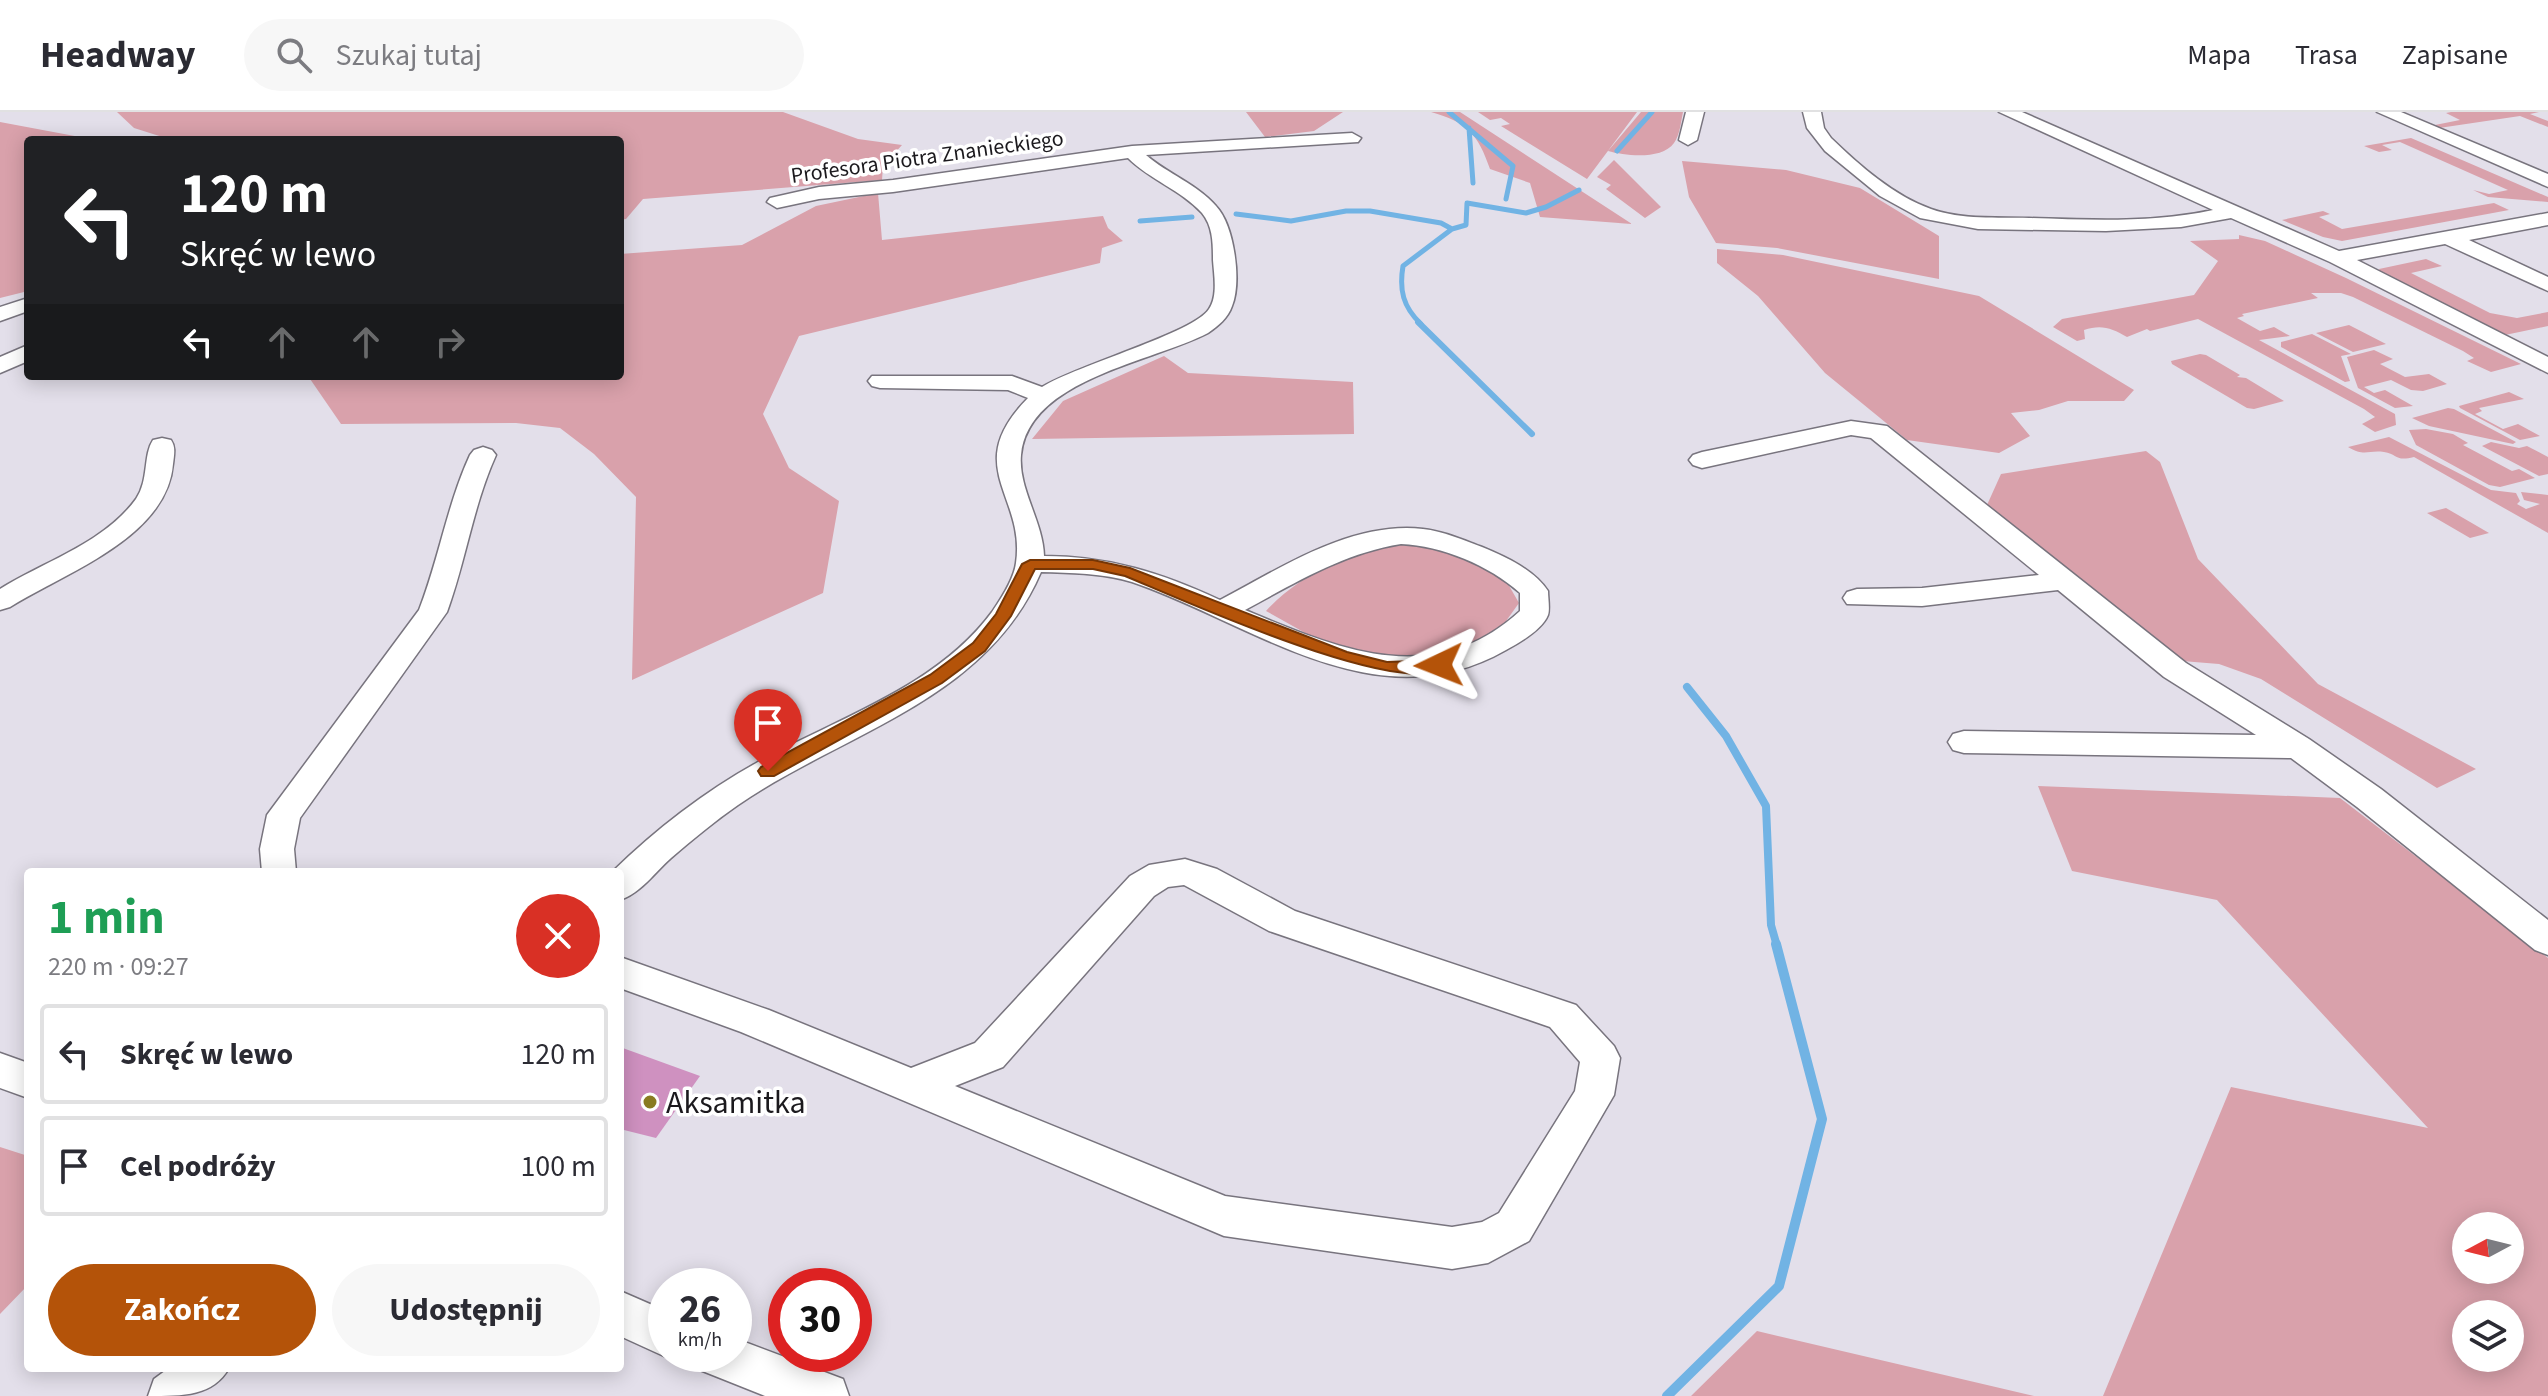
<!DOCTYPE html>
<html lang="pl">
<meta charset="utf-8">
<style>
body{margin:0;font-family:"Source Sans 3",sans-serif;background:#f7f7f7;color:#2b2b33;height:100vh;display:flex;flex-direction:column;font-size:30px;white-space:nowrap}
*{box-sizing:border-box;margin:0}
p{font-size:26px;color:#7c7c81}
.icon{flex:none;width:44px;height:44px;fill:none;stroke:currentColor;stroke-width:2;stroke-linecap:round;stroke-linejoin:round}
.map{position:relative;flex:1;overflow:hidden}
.sheet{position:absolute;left:24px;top:756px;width:600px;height:504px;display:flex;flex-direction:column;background:#fff;border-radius:8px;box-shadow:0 4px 20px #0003}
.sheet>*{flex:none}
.hud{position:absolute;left:24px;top:24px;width:600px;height:244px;border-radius:8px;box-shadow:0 4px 20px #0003;background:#202124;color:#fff;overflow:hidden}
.needle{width:52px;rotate:263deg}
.fabs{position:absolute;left:2452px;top:1100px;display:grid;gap:16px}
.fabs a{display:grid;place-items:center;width:72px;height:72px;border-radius:50%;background:#fff;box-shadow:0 4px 20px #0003;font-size:40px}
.speed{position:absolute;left:648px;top:1156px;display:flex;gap:16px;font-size:40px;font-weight:700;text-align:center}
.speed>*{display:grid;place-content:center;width:104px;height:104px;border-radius:50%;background:#fff;box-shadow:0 4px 20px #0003;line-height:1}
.speed small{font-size:20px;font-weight:400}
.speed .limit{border:12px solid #d22;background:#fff;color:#111}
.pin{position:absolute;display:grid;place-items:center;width:68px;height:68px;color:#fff;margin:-82px -34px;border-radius:50% 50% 50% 0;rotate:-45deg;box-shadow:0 0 8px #0007}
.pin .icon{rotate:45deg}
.me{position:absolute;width:88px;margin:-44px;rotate:268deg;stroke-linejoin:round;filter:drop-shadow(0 0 6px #0008)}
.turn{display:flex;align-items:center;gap:28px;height:168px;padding:0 24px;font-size:36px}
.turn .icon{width:104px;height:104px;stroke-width:2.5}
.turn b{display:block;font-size:56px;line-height:68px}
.lanes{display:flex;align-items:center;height:76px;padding:0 24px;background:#0003;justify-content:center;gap:40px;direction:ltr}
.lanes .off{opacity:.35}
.round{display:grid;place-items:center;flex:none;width:84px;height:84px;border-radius:42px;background:#f7f7f7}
.headline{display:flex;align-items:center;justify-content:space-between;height:136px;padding:0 24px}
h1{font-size:48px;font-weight:700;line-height:60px;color:#1e9e55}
.primary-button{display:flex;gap:16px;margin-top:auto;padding:16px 24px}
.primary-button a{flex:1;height:92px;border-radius:48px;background:#b45309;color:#fff;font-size:32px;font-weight:700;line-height:92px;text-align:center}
.primary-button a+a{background:#f7f7f7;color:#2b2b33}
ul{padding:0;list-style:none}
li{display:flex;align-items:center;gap:24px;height:100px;margin:0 16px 12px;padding:0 8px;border:4px solid #e1e1e2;border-radius:8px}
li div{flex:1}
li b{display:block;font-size:30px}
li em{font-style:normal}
header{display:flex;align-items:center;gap:48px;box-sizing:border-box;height:112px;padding:0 40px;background:#fff;border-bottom:2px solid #e1e1e2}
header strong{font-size:38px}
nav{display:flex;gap:44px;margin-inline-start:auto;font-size:28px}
.search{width:560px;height:72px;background:#f7f7f7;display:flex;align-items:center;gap:20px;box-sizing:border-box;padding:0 28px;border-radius:44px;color:#7c7c81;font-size:30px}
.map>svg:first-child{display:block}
.green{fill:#d9a1ab;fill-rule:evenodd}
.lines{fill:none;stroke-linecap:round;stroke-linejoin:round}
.stream-far3{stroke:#71b3e4;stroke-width:5}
.stream-far2{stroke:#71b3e4;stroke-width:6}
.stream-far1{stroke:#71b3e4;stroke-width:8}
.stream{stroke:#71b3e4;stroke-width:10}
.building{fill:#cf91c0}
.minor-casing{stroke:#78747e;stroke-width:3}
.minor{fill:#fff;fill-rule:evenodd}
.route{fill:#b45309;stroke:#753606;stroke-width:2}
.poi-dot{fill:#897b21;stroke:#fff;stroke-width:3}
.labels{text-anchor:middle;stroke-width:7;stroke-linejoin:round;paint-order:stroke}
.far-street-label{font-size:22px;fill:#1b191d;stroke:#fff}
.near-poi-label{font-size:32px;fill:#1b191d;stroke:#fff;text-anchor:start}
</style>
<header>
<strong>Headway</strong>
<div class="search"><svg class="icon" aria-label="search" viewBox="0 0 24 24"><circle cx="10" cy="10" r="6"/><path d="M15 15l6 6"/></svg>Szukaj tutaj</div>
<nav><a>Mapa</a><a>Trasa</a><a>Zapisane</a></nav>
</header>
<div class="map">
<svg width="2548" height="1284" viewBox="0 0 2548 1284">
<rect width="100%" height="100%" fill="#e3dfea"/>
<path class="green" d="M117 0H783L858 27 902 33 883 54 882 68 643 87 626 107 620 108V28H172L134 16Z
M1246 0H1343L1314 19 1265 25Z
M1431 0H1460L1632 112 1540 105 1530 71 1490 57C1478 22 1467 10 1431 0Z
M1478 0H1637L1587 67 1501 14 1510 12 1501 6 1490 8Z
M1641 0H1683C1681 9 1680 23 1674 31 1662 48 1626 44 1608 39Z
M2451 0H2539L2530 2 2548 9V15L2520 4 2439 16 2430 14 2460 8 2446 1Z
M0 10 96 28H28V179L0 186Z
M2411 26 2548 85V90L2488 85 2473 78 2489 82 2508 78 2400 30 2382 33 2392 38 2379 40 2364 34Z
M1614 48 1661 95 1645 106 1606 77 1611 73 1597 65Z
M1682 49 1786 58 1860 76 1939 124V167L1777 136 1716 131 1689 85Z
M878 81 882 128 1103 104 1108 116 1123 129 1102 136 1100 151 799 224 763 302 789 356 839 389 823 481 632 568 636 385 594 342 560 316 516 311 341 312 308 264H620V142L742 133 816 94Z
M2494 91 2509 98 2342 129 2323 125 2282 108 2323 99 2330 102 2319 105 2342 117Z
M2239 123 2265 129 2346 166 2521 252 2491 260 2467 249 2474 246 2463 239 2353 185 2341 181H2311L2318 186 2242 202 2244 204 2237 206 2260 219 2274 215 2290 224 2259 228 2395 302 2396 313 2375 320 2362 312 2375 305 2364 297 2198 207 2150 219 2147 217 2127 225C2112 216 2101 212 2084 218L2085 227 2077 229 2053 215 2062 207 2194 183 2218 149 2190 129 2239 127Z
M1717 137 1783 143 1979 184 2134 278 2124 289H2068L2039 298 2011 301 2030 324 1999 341 1907 328 1825 261 1758 184 1717 151Z
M2426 147 2442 154 2411 161 2490 201 2517 206 2548 200V214L2505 223 2381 161 2379 157Z
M2349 213 2386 232 2353 240 2316 221Z
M2312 222 2351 242 2341 244 2350 269 2345 270 2281 235V230Z
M2374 238 2393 247 2380 252 2405 265 2429 262 2447 272 2423 279 2411 278 2391 268 2364 275 2374 281 2385 278 2413 294 2395 296 2358 276 2347 245Z
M2200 242 2206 243 2240 263 2237 265 2246 266 2284 289 2254 297 2247 296 2172 252 2171 249Z
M1164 244 1188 261 1353 270 1354 322 1032 327 1063 289Z
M2509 280 2524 287 2479 296 2482 299 2475 302 2503 317 2518 312 2540 324 2520 328 2460 296 2459 294Z
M2448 296 2454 297 2516 330 2513 332 2429 314 2412 306Z
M2426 317 2453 322 2468 331 2463 333 2512 359 2519 357 2535 366 2500 375 2489 373 2416 333 2409 318Z
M2389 325 2491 378 2516 381 2520 389 2517 392 2526 397 2540 392 2524 388 2521 380 2548 383V421L2414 345C2395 350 2398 342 2384 340 2367 338 2365 345 2348 335Z
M2491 330 2519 336 2527 334 2548 345V362L2539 364 2482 334Z
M2146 339 2160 350 2198 447 2318 572 2476 657 2437 676 2261 567 2219 552 2182 549 1987 393 2001 362Z
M2446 396 2489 421 2470 426 2427 401Z
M1414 431 1462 445 1504 465 1519 491 1496 523 1417 550 1377 545 1325 532 1266 499C1302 460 1361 433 1414 431Z
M2038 674 2340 686 2548 846V1284H2103L2231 975 2428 1016 2217 788 2072 759ZM2466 1114H2510V1158H2466ZM2466 1202H2510V1246H2466Z
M0 1035 28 1044V1173L0 1202Z
M1757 1219 2034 1284H1691Z"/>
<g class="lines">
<path class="stream-far3" d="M1449 0 1513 54 1506 87
M1469 16 1473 71
M1617 39 1652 0
M1236 102 1291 109 1346 99H1370L1441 111 1452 117
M1140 109 1192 105
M1421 212C1403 195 1399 178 1403 154L1452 117 1466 113 1467 91 1526 101 1546 95 1579 78"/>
<path class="stream-far2" d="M1418 210 1532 322"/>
<path class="stream-far1" d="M1687 575 1726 624 1766 694 1771 813 1777 834"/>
<path class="stream" d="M1667 1284 1779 1174 1822 1007 1776 832"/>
</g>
<path class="building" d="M620 935 700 964 656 1026 620 1017Z"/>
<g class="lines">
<defs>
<path id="minor" d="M1686 0H1704L1697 28 1688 33 1679 28Z
M1803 0H1821L1824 16 1831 26C1859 53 1894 84 1931 97 1962 108 1997 105 2029 106 2090 108 2153 111 2213 98L1999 0H2022L2339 139 2548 101V113L2469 128 2548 165V179L2445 132 2357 148 2548 245V261L2330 150 2231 106 2181 115 2106 119 1978 117 1920 106 1880 84 1825 39 1807 16Z
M2377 0H2401L2548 62V75Z
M1352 21 1361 26 1358 30 1146 43C1168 62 1197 72 1216 94 1234 113 1242 169 1232 194 1228 206 1218 214 1208 221 1153 250 1028 267 1021 343 1018 377 1043 409 1044 444 1109 444 1162 461 1220 488 1281 456 1351 409 1423 417 1443 419 1463 428 1482 435 1506 445 1533 457 1548 479 1548 486 1550 497 1548 503 1542 518 1519 531 1506 538 1375 613 1253 511 1132 470 1103 461 1071 461 1041 460 986 589 844 620 738 693 715 709 693 727 671 746 655 760 641 781 620 788V760H612C656 717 704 680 758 650 836 607 937 575 992 500 1001 487 1014 467 1016 451 1026 383 960 355 1028 286L1008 278 880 276 872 274 868 269 872 264H1012L1042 275C1077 253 1194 221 1209 197 1218 184 1214 163 1213 148 1213 132 1213 114 1202 101 1181 78 1150 68 1128 46L893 80 819 87 777 96 767 90 770 86 819 75 893 68 1132 34ZM1401 432C1442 434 1489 453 1520 481V499C1432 579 1339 537 1245 498 1295 471 1344 441 1401 432Z
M28 186V199L0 209V195Z
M28 233V249L0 261V245Z
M1851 309 1887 314 2186 551 2309 627 2381 677 2548 808V843L2535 838 2357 695 2291 646 1964 641 1953 638 1948 630 1953 622 1964 619 2256 623 2164 565 2058 478 1922 494 1847 492 1843 486 1847 480 1857 477 1922 476 2039 463 1871 326 1851 323 1702 356 1693 353 1689 348 1693 343 1702 340Z
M162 326 171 328C176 335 174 343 173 352 167 426 64 461 10 495L0 498V477C45 449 104 431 136 387 149 368 143 343 153 328Z
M483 335 492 338 496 343C473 394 466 448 447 500L300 706 294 737 296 760H262L260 737 267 703 419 498C439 447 447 393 470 343L474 338Z
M1185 747 1217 757 1295 799 1576 893 1614 934 1620 946 1614 983 1529 1129 1488 1151 1452 1157 1224 1124 741 920 620 876V845L769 898 911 956 975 931 1130 764 1149 753ZM1184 773 1269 819 1550 915 1580 950 1575 979 1499 1101 1482 1110 1452 1115 1225 1084 955 974 1003 955 1154 784 1168 775Z
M0 941 28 951V986L0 976Z
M620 1179 666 1199V1242H673L666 1245 620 1224Z
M734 1226 843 1267 849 1284H765L700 1258 693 1242H734Z
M169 1256H229C213 1284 184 1284 148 1284L154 1267Z"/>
</defs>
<use href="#minor" class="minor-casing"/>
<use href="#minor" class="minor"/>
</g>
<path class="route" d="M1030 448H1093L1130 456 1347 540 1387 550 1439 548 1448 553C1412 593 1174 484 1125 464L1093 457H1035L1011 504 985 539 942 571 774 664H761L758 659 761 655 930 563 973 531 996 502 1022 452Z"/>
<circle class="poi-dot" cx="650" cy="990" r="8"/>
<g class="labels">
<g class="far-street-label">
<text transform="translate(927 44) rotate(-8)" y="8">Profesora Piotra Znanieckiego</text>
</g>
<g class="near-poi-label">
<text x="666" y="1001">Aksamitka</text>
</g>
</g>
</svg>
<div class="fabs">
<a><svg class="needle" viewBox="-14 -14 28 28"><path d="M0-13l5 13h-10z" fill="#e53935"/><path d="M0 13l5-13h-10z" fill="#7c7c81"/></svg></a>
<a><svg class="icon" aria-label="layers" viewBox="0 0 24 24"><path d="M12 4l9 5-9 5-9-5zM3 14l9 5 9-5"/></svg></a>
</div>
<div class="speed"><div>26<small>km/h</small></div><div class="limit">30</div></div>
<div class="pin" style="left:768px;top:659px;background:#d93025"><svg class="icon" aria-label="arrive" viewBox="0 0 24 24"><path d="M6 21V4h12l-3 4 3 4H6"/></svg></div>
<svg class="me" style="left:1439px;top:553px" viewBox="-20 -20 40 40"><path d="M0-17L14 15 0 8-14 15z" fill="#b45309" stroke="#fff" stroke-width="4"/></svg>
<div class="hud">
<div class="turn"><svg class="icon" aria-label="left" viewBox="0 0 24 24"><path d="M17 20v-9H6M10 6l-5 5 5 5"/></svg><div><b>120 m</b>Skręć w lewo</div></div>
<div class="lanes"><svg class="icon" aria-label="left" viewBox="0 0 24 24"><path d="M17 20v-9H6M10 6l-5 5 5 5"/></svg><svg class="icon off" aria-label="ahead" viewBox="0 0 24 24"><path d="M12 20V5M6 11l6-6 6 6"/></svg><svg class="icon off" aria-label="ahead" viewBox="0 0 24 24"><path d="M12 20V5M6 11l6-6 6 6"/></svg><svg class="icon off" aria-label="right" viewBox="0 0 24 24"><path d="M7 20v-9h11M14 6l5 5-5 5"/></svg></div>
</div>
<section class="sheet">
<div class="headline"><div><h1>1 min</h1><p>220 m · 09:27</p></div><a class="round" style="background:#d93025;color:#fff"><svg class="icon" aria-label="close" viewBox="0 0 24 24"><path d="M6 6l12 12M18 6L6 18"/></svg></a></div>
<ul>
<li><svg class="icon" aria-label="left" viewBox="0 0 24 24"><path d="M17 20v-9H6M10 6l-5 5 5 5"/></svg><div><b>Skręć w lewo</b></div><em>120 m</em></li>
<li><svg class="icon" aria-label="arrive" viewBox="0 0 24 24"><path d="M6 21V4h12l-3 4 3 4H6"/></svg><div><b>Cel podróży</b></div><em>100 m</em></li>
</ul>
<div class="primary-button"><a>Zakończ</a><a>Udostępnij</a></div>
</section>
</div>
